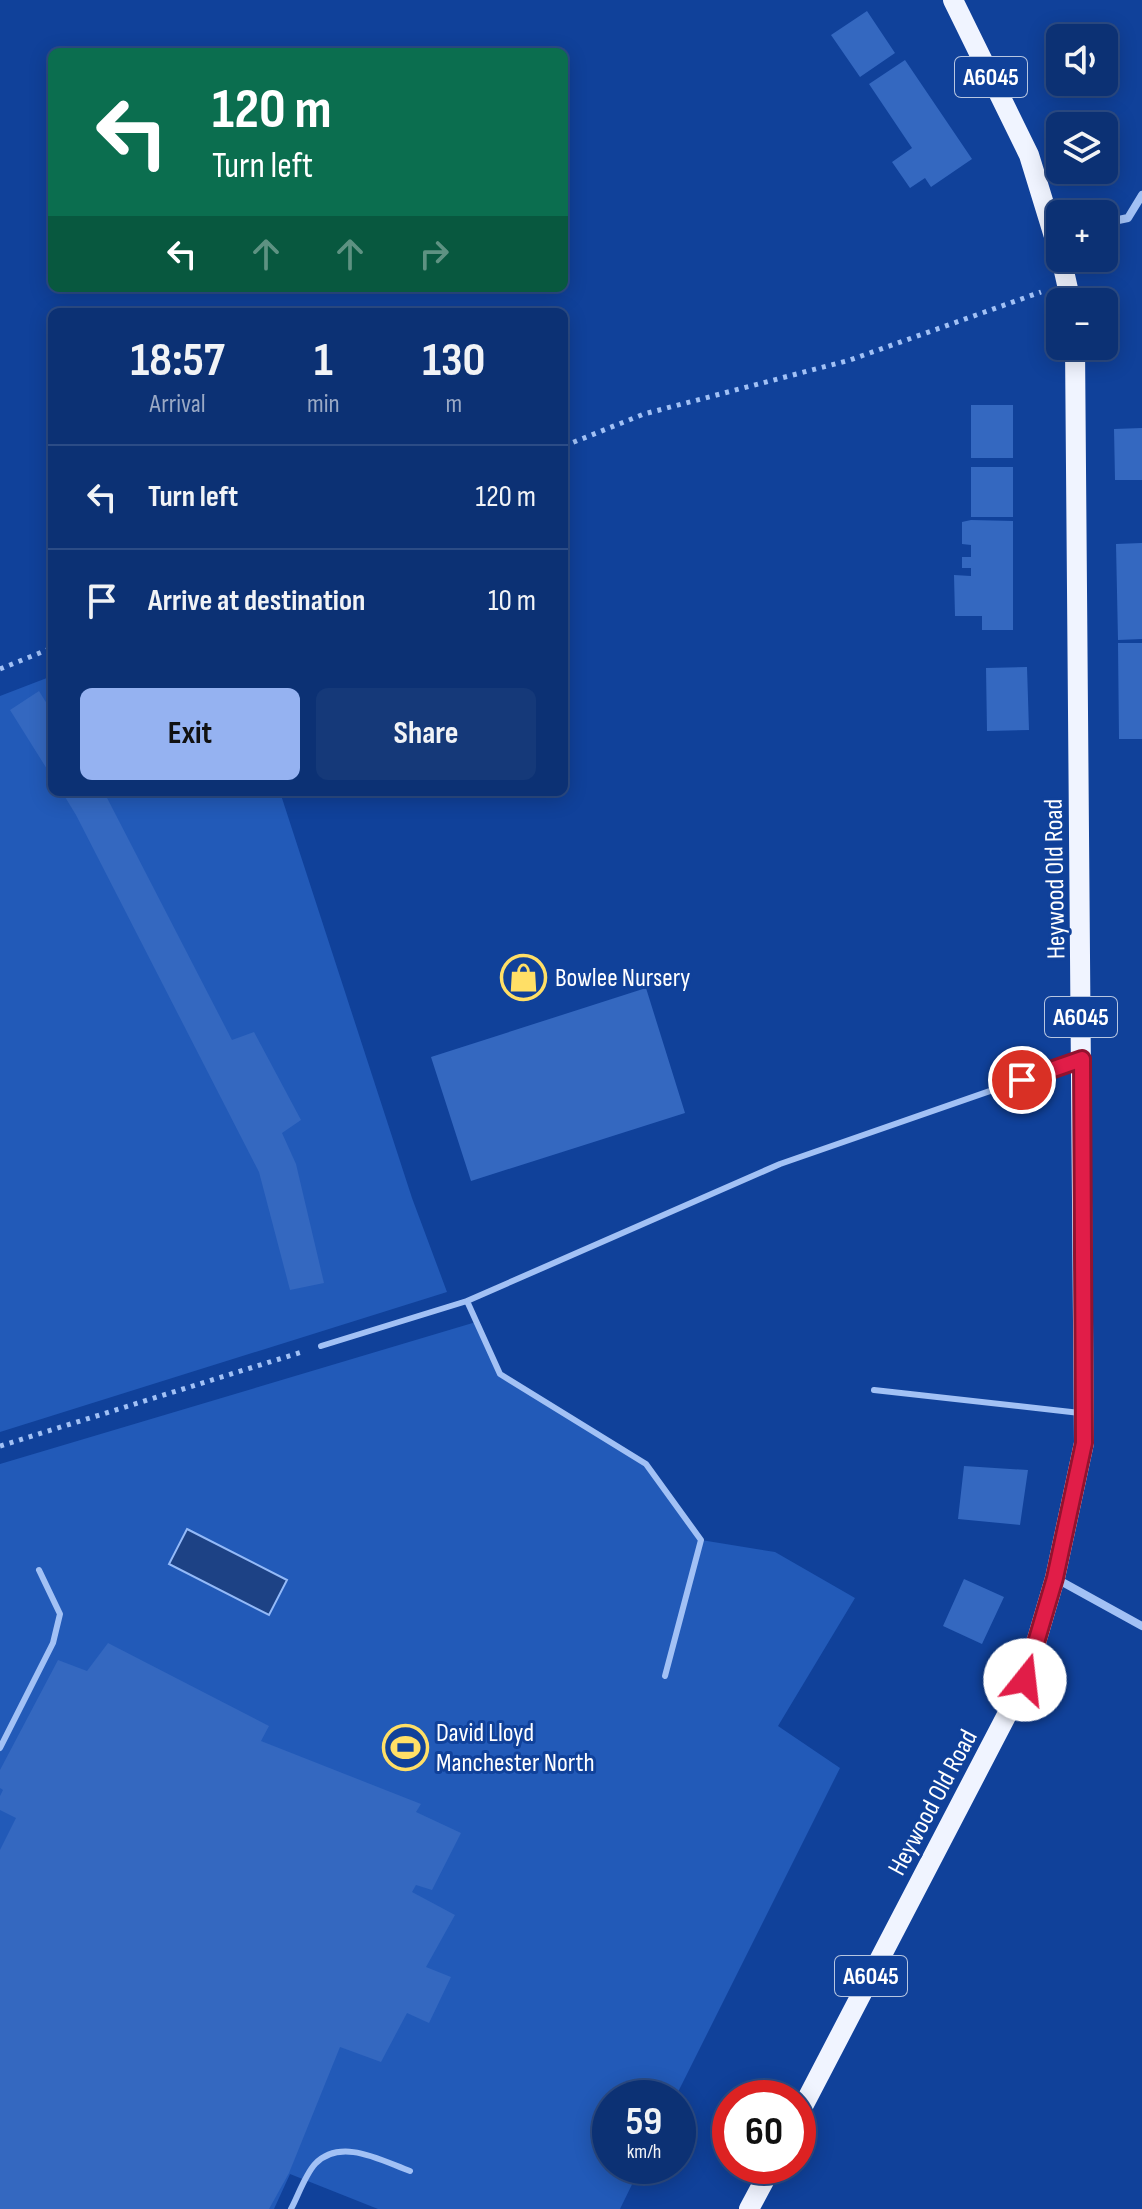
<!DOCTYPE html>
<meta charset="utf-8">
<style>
body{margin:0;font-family:"Sofia Sans Condensed",sans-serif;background:#153979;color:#f1f3f6;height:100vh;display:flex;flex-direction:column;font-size:30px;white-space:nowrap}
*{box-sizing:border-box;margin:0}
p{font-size:26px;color:#9aa9c5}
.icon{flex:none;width:44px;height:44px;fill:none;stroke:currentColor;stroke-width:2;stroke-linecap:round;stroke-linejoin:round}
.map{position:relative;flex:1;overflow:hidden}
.side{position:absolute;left:48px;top:308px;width:520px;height:488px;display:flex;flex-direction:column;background:#0c3174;border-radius:12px;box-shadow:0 4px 20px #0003,0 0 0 2px #2c4c86}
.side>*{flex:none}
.top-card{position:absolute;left:48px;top:48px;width:520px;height:244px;border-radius:12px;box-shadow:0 4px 20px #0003,0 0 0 2px #2c4c86;background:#0b6e4f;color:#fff;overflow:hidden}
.fabs{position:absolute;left:1046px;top:24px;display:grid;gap:16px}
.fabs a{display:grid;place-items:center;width:72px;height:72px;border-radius:12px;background:#0c3174;box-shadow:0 4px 20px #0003,0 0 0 2px #2c4c86;font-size:40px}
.speed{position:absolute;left:592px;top:2080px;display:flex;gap:16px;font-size:40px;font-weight:700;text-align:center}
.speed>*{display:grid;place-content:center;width:104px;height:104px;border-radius:50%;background:#0c3174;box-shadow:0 4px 20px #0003,0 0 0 2px #2c4c86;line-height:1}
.speed small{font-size:20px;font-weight:400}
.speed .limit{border:12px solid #d22;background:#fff;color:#111}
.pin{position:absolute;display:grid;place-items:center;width:68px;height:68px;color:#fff;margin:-34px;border:4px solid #fff;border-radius:50%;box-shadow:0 2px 8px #0007}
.me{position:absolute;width:88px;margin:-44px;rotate:16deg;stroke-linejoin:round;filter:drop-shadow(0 0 6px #0008)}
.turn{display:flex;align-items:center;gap:28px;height:168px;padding:0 32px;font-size:36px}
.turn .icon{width:104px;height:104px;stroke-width:2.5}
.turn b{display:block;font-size:56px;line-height:68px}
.lanes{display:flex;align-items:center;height:76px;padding:0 32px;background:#0003;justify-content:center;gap:40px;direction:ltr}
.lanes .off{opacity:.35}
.eta{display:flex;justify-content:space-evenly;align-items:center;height:136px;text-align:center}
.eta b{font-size:48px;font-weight:700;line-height:56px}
.primary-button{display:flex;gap:16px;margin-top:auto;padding:16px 32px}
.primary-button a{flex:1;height:92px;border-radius:12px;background:#95b2f1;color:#111;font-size:32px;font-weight:700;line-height:92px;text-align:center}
.primary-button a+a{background:#153979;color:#f1f3f6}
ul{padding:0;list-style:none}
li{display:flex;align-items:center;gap:24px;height:104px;padding:0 32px;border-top:2px solid #2c4c86}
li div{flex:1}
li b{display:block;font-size:30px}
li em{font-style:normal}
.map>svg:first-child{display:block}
.green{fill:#225ab8}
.water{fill:#1d4285;stroke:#94baf8;stroke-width:2}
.building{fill:#3468c0}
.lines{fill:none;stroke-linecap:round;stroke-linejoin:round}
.path{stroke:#a2c1f5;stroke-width:5;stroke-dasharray:4 6;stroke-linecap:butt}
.lane{stroke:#a2c1f5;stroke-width:6}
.street{stroke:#a2c1f5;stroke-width:8}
.primary{stroke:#f0f4ff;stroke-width:20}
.route-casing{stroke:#92132f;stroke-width:20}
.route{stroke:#e11d48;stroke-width:14}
.labels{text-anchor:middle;stroke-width:6;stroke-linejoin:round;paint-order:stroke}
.shield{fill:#10419a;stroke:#b7c6e1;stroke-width:2}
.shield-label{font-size:24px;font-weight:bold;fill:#fff}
.street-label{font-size:26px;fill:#fff;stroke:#10419a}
.poi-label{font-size:26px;fill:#fff;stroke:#10419a;text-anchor:start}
</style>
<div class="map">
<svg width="1142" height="2209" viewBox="0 0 1142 2209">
<rect width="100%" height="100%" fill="#10419a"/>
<path class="green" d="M52 676V792H280L412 1198 447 1292 0 1432V696Z
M476 1322 500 1374 648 1466 701 1540 775 1552 855 1598 778 1726 840 1768 675 2098H610V2166H641L620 2209H378L290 2174 274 2209H0V1464Z"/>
<path class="water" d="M187 1529 287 1580 269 1615 169 1564Z"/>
<path class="building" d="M867 11 895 53 860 77 831 35Z
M905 60 972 159 931 187 925 178 910 188 892 162 912 148 869 84Z
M971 405H1013V458H971Z
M1142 428V480H1115L1114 429Z
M971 467H1013V517H971Z
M971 520 1013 521V630H982V616H955L954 575 971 576V568H962V557H971V545L962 544V522Z
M1142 543V639L1118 640 1116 544Z
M1118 643H1142V739H1119Z
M1027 667 1029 730 987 731 986 668Z
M39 691 52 712V777L10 710Z
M62 792H104L232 1040 254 1032 301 1120 282 1133 296 1164 324 1283 290 1290 259 1172 76 815Z
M646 988 685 1113 471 1181 431 1057Z
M964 1466 1028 1470 1020 1525 958 1519Z
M964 1579 1004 1597 982 1644 943 1626Z
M108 1643 269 1726 261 1741 421 1804 416 1812 461 1833 432 1890 416 1885 412 1892 455 1915 426 1967 451 1977 429 2023 407 2013 381 2062 340 2047 289 2173 269 2209H0V1850L16 1818 0 1810V1796L3 1790 0 1788V1770L58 1660 87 1671Z"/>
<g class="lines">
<path class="path" d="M564 446 644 414 850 360 1041 292
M0 669 52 648
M0 1446 305 1351"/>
<path class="lane" d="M467 1301 500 1374 646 1464 701 1540 665 1676
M321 1346 467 1301 780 1164 1079 1060
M874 1390 1080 1413
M0 1748 53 1643 60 1614 39 1570
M291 2209C298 2196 305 2175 315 2164 341 2137 382 2161 410 2171"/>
<path class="street" d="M1104 223 1128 218 1142 195
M1055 1578 1142 1626"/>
<path class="primary" d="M953 0 1029 155 1060 256
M1061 258 1071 302
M798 2116 1025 1680 1055 1578 1084 1443 1075 346
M749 2209 772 2166"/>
</g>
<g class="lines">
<defs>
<path id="route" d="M1022 1080 1082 1059 1084 1443 1055 1578 1025 1680"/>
</defs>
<use href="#route" class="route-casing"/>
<use href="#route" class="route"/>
</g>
<defs>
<symbol id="shop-ring" viewBox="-11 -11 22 22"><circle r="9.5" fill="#10419a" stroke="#ffdf66" stroke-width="1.5"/><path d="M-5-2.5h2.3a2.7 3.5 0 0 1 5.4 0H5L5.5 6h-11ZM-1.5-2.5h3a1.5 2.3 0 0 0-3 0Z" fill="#ffdf66"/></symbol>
<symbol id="stadium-ring" viewBox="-11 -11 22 22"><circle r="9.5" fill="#10419a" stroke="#ffdf66" stroke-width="1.5"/><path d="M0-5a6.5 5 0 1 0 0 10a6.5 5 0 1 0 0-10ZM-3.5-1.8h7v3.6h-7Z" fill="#ffdf66"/></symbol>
</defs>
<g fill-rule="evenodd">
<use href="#shop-ring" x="498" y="952" width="51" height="51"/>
<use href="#stadium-ring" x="380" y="1722" width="51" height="51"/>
</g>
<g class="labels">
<g class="shield">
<rect x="955" y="57" width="72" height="40" rx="6"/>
<rect x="1045" y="997" width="72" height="40" rx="6"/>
<rect x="835" y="1956" width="72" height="40" rx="6"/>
</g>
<g class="shield-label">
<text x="991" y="85">A6045</text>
<text x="1081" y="1025">A6045</text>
<text x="871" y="1984">A6045</text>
</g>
<g class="street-label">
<text transform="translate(1054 879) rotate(-91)" y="9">Heywood Old Road</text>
<text transform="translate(932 1802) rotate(-62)" y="9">Heywood Old Road</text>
</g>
<g class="poi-label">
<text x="555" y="986">Bowlee Nursery</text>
<text x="436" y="1741">David Lloyd<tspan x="436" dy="30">Manchester North</tspan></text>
</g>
</g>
</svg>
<div class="fabs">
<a><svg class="icon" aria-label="sound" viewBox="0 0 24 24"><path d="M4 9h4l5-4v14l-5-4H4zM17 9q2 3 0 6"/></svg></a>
<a><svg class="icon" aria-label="layers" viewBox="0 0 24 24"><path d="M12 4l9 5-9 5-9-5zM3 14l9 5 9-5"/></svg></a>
<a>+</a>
<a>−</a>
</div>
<div class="speed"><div>59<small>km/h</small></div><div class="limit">60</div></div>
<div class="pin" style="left:1022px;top:1080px;background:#d93025"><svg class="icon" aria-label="arrive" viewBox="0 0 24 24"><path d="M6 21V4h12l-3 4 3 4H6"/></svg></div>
<svg class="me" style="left:1025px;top:1680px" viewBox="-20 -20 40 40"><circle r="19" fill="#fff"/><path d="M0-13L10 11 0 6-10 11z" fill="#e11d48"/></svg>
<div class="top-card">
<div class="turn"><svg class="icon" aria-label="left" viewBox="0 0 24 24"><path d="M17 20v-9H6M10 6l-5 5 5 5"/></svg><div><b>120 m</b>Turn left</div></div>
<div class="lanes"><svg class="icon" aria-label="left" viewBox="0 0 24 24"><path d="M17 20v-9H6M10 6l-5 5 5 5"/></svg><svg class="icon off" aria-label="ahead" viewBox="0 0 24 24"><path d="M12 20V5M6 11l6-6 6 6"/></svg><svg class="icon off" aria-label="ahead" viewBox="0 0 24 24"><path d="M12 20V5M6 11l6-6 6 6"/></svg><svg class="icon off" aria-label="right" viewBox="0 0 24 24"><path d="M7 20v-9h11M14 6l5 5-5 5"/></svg></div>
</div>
<section class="side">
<div class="eta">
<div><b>18:57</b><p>Arrival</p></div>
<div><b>1</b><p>min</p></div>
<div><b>130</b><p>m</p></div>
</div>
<ul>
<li><svg class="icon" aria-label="left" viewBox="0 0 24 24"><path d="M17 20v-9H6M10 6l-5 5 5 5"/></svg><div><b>Turn left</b></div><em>120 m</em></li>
<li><svg class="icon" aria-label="arrive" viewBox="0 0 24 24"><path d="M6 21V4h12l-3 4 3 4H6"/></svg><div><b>Arrive at destination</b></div><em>10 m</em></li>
</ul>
<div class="primary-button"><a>Exit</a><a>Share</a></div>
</section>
</div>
